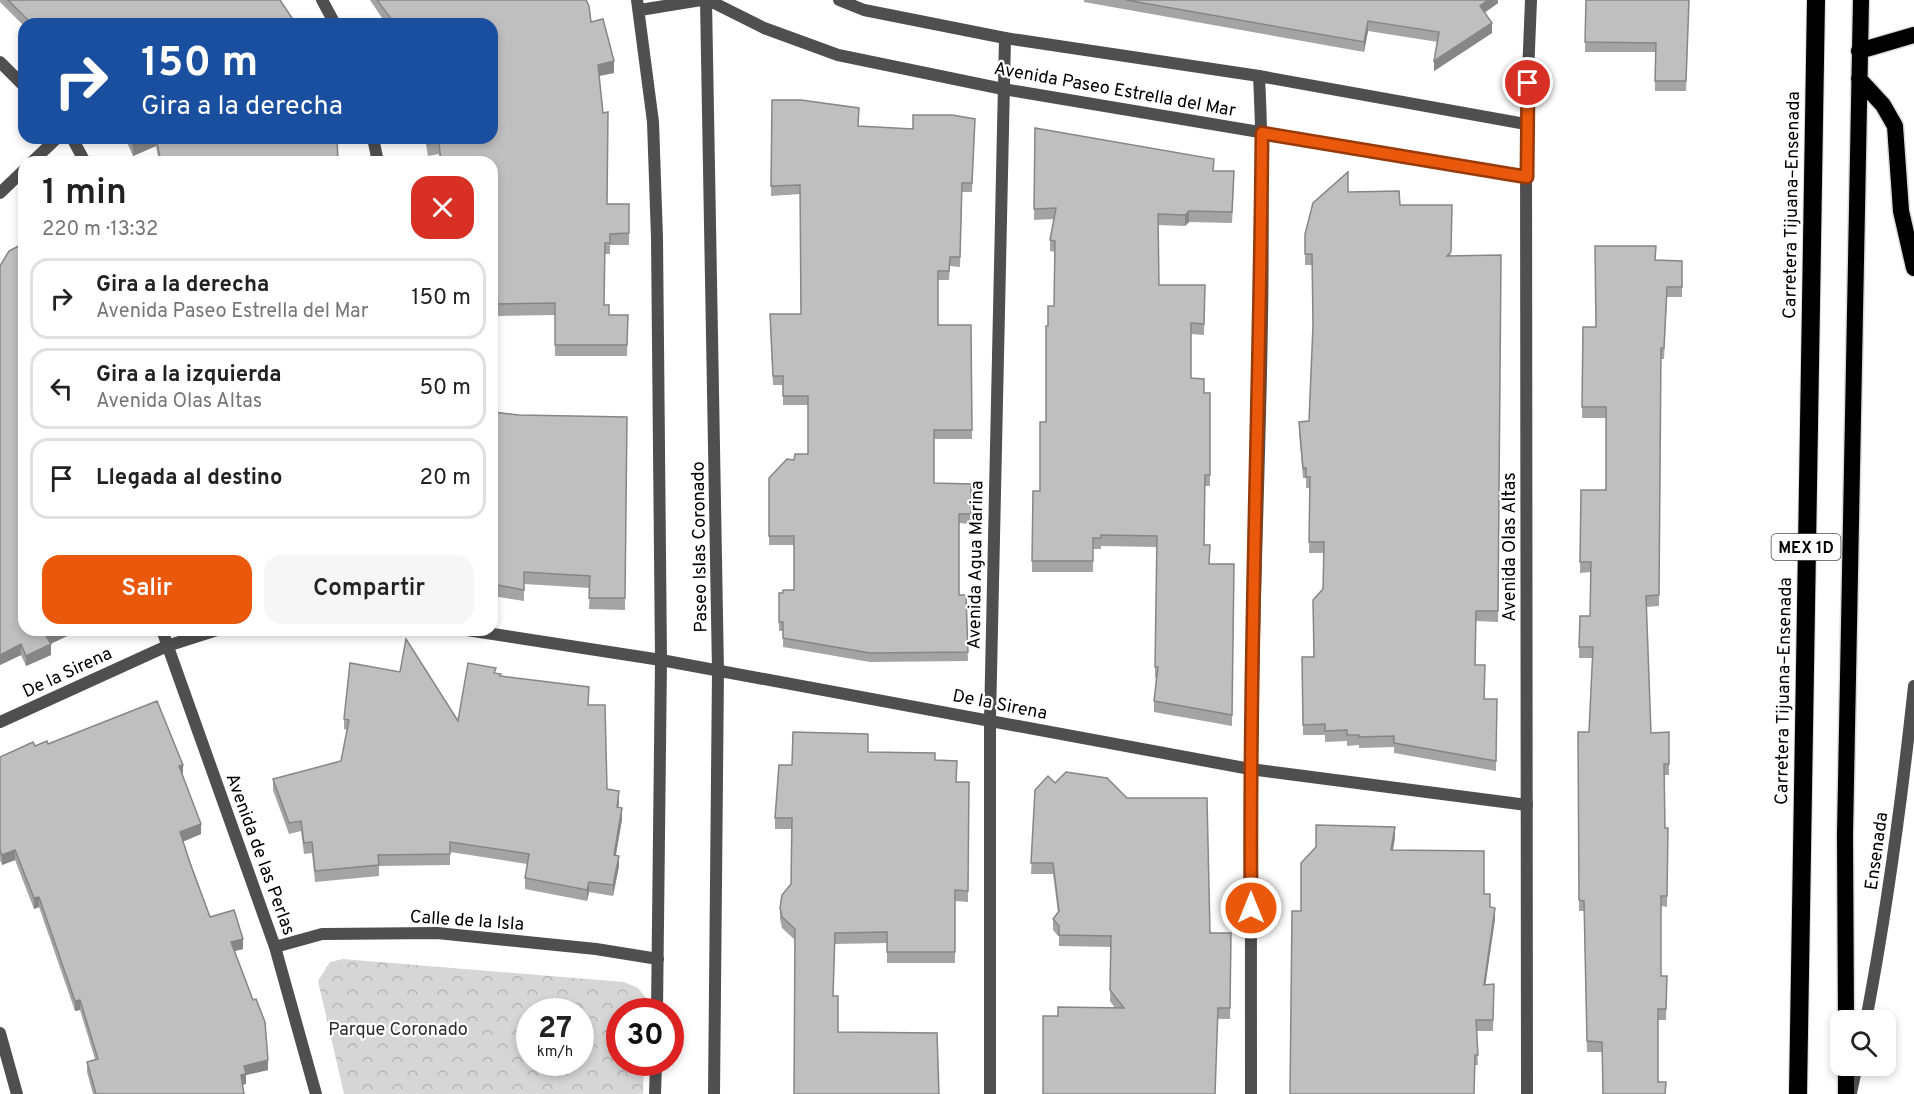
<!DOCTYPE html>
<html lang="es">
<meta charset="utf-8">
<style>
body{margin:0;font-family:Overpass,sans-serif;background:#f6f6f6;color:#222;height:100vh;display:flex;flex-direction:column;font-size:22px;white-space:nowrap}
*{box-sizing:border-box;margin:0}
p{font-size:20px;color:#767676}
.icon{flex:none;width:33px;height:33px;fill:none;stroke:currentColor;stroke-width:2;stroke-linecap:round;stroke-linejoin:round}
.map{position:relative;flex:1;overflow:hidden}
.panel{position:absolute;left:18px;top:156px;width:480px;height:480px;display:flex;flex-direction:column;background:#fff;border-radius:18px;box-shadow:0 3px 9px #0003}
.panel>*{flex:none}
.top-card{position:absolute;left:18px;top:18px;width:480px;height:126px;border-radius:18px;box-shadow:0 3px 9px #0003;background:#1a4fa0;color:#fff;overflow:hidden}
.buttons{position:absolute;left:1830px;top:1010px;display:grid;gap:12px}
.buttons a{display:grid;place-items:center;width:66px;height:66px;border-radius:12px;background:#fff;box-shadow:0 3px 9px #0003;font-size:30px}
.speed{position:absolute;left:516px;top:998px;display:flex;gap:12px;font-size:30px;font-weight:700;text-align:center}
.speed>*{display:grid;place-content:center;width:78px;height:78px;border-radius:50%;background:#fff;box-shadow:0 3px 9px #0003;line-height:1}
.speed small{font-size:15px;font-weight:400}
.speed .limit{border:9px solid #d22;background:#fff;color:#111}
.pin{position:absolute;display:grid;place-items:center;width:51px;height:51px;color:#fff;margin:-26px;border:3px solid #fff;border-radius:50%;box-shadow:0 2px 6px #0007}
.me{position:absolute;width:66px;margin:-33px;rotate:0deg;stroke-linejoin:round;filter:drop-shadow(0 0 4px #0008)}
.turn{display:flex;align-items:center;gap:21px;height:126px;padding:0 24px;font-size:27px}
.turn .icon{width:78px;height:78px;stroke-width:2.5}
.turn b{display:block;font-size:42px;line-height:51px}
.round{display:grid;place-items:center;flex:none;width:63px;height:63px;border-radius:18px;background:#f6f6f6}
.headline{display:flex;align-items:center;justify-content:space-between;height:102px;padding:0 24px}
h1{font-size:36px;font-weight:600;line-height:45px}
.action{display:flex;gap:12px;margin-top:auto;padding:12px 24px}
.action a{flex:1;height:69px;border-radius:18px;background:#ea580c;color:#fff;font-size:24px;font-weight:600;line-height:69px;text-align:center}
.action a+a{background:#f6f6f6;color:#222}
ul{padding:0;list-style:none}
li{display:flex;align-items:center;gap:18px;height:81px;margin:0 12px 9px;padding:0 12px;border:3px solid #e0e0e0;border-radius:18px}
li div{flex:1}
li b{display:block;font-size:22px}
li em{font-style:normal}
.map>svg:first-child{display:block}
.park{fill:url(#park-crowns);fill-rule:evenodd}
.lines{fill:none;stroke-linecap:round;stroke-linejoin:round}
.trunk-casing{stroke:#dbdbdb;stroke-width:19}
.motorway-casing{stroke:#dbdbdb;stroke-width:20}
.minor{stroke:#4f4f4f;stroke-width:12}
.tertiary{stroke:#4f4f4f;stroke-width:12}
.trunk{stroke:#000;stroke-width:16}
.motorway{stroke:#000;stroke-width:18}
.wall{fill:#a4a4a4}
.shaded-wall{fill:#868686}
.building{fill:#bfbfbf;stroke:#868686;stroke-width:1.5}
.route-casing{stroke:#983908;stroke-width:15}
.route{stroke:#ea580c;stroke-width:10}
.labels{text-anchor:middle;stroke-width:4.5;stroke-linejoin:round;paint-order:stroke}
.shield{fill:#fff;stroke:#4c4c4c;stroke-width:1.5}
.shield-label{font-size:16px;font-weight:bold;fill:#000}
.street-label{font-size:18px;fill:#000;stroke:#fff}
.park-label{font-size:18px;fill:#2d2d2d;stroke:#fff}
</style>
<div class="map">
<svg width="1914" height="1094" viewBox="0 0 1914 1094">
<defs>
<pattern id="park-crowns" width="20" height="18" patternUnits="userSpaceOnUse" patternTransform="scale(1.5)"><rect width="20" height="18" fill="#d6d6d6"/><path d="M2 6a3 3 0 1 1 6 0M12 15a3 3 0 1 1 6 0" fill="none" stroke="#b6b6b6"/></pattern>
</defs>
<rect width="100%" height="100%" fill="#fff"/>
<path class="park" d="M343 959 624 982 638 988 646 998 645 1011H620V1062H644L643 1094H344L318 981 330 962ZM530 1011H580V1062H530Z"/>
<g class="lines">
<defs>
<path id="trunk" d="M1859 51 1914 35
M1859 79 1883 105 1895 126 1901 211 1914 268
M1846 1020 1845 834 1861 0
M1846 1065V1094"/>
<path id="motorway" d="M1798 1094 1816 0"/>
</defs>
<use href="#trunk" class="trunk-casing"/>
<use href="#motorway" class="motorway-casing"/>
<path class="minor" d="M322 0 335 24
M0 62 24 86
M1526 124 1531 0
M72 138 85 162
M373 138 378 162
M32 162 57 138
M0 193 24 170
M162 630 275 947 316 1094
M467 630 661 660 1250 769 1527 805
M0 722 167 646 217 630
M275 947 322 934 437 933 596 949 658 959
M0 1033 17 1094
M990 1094V720L1005 38
M1251 1094C1251 942 1250 791 1254 639 1258 452 1268 263 1259 76"/>
<path class="tertiary" d="M637 0 653 122 657 238 661 660 657 1011
M706 0 718 671 714 1094
M708 0 764 28 838 55 1003 89 1527 177
M839 0 864 10 1005 38 1259 76 1526 124 1527 1094
M640 10 701 0
M1866 1020C1887 910 1902 798 1914 686
M1851 1093 1857 1065
M655 1094 656 1062"/>
<use href="#trunk" class="trunk"/>
<use href="#motorway" class="motorway"/>
</g>
<path class="wall" d="M0 0H280L296 24H24V26L0 2Z
M370 0H586L591 22 614 73 599 76 607 204H629V245H610V254H605L604 305 609 315H628L627 356H555V315L496 316V334H494L493 412 519 415 627 417 625 610 589 609 590 588 524 584V601L492 596V162H440L439 154 428 156 425 138H492V24H386Z
M1084 0H1498V3L1485 12 1492 33 1434 71 1438 42 1368 31 1364 52 1084 2Z
M1586 0H1689L1686 91H1655V52H1585Z
M772 100 858 126 913 129 975 119 972 192H962L960 267 950 266 949 280H938V325H971L972 439H934V483L971 484V524L959 523V595H966L968 661 870 662 783 647V631H779V593H783L794 590V545H769V478L794 460 808 454V405H783V385H773L770 323 801 314 800 194 771 196Z
M1035 128 1214 171 1234 182 1232 223 1189 222 1185 226 1158 225 1159 285 1205 296 1204 335 1191 334V378L1204 393H1210V486H1205L1204 545 1209 564H1234L1232 726 1154 712V701L1156 678H1155V667L1157 547 1101 546V549H1093V572H1032L1033 491H1040L1046 422 1048 326 1054 306 1055 252 1050 251V240L1054 219 1034 220Z
M125 138H337L338 162H159L156 146 133 156Z
M1400 205 1452 256 1501 255 1498 622 1476 621 1475 665 1485 699H1497L1496 771 1394 753V747L1359 748V745L1347 746V741L1325 742V735H1303L1302 657H1313L1323 589 1324 553H1309L1310 488H1306V478H1303L1299 432V422L1309 421 1313 327 1312 265H1305V234Z
M1656 260 1682 261V297H1667L1664 359H1661L1659 606 1646 607 1651 733 1669 732V775H1665V828H1668L1667 907 1661 906V976H1667L1666 1020H1658V1082L1665 1094 1602 1052H1587L1584 911H1579L1578 732H1589L1593 658H1579L1580 616H1590L1591 572 1580 573 1581 490H1606V418H1582L1583 327H1596Z
M24 630H80L50 644 51 655 26 666 21 655 0 665Z
M496 673 501 676 589 705 607 789 619 802 618 808 622 819 616 855 619 866 613 896 589 892 587 901 525 889V878L527 864 450 852V865L379 866V876L315 882 312 853 304 854 301 831 289 834 273 790V779L341 761 347 730 344 729V719L458 721Z
M48 744 182 775 201 834 183 841 210 917 243 949 235 951 268 1070 246 1075V1084L242 1085 244 1094H93L87 1072V1062L95 1059 80 1010 75 1011 39 907 34 909 15 860 2 865 0 860V757L35 746Z
M868 752 935 760 957 782H969L968 902 955 901V963H887V943L835 944 794 1094 795 940 782 928 780 919V908L791 884 792 829H775V818L792 765Z
M1035 790 1210 933H1231L1230 1019 1058 1016 1115 1008 1110 1001 1111 947 1059 946V937L1053 930V919L1058 913 1053 874H1031Z
M1395 837 1393 850 1484 894 1495 919 1485 985 1494 984 1493 1031H1476L1478 1065H1475L1301 911Z"/>
<path class="shaded-wall" d="M1488 0H1498V3L1480 16V6Z
M1368 21V31L1364 52V42Z
M1492 23V33L1434 71V61Z
M614 61V73L598 76V65Z
M149 138H156V146L133 156V145Z
M1189 211V222L1185 226V215Z
M58 630H80L46 646V636Z
M21 644V655L0 665V655Z
M51 644V655L26 666V656Z
M183 765V775L179 766Z
M619 791V802L617 818V807Z
M622 808V819L614 865V855Z
M201 824V834L180 843V832Z
M1395 827V837L1391 861V850Z
M15 850V860L2 865V855Z
M619 856V866L613 896V885Z
M589 882V892L587 901V890Z
M39 897V907L34 909V898Z
M1495 908V919L1484 995V985Z
M243 939V949L231 952V942Z
M80 1000V1010L75 1011V1001Z
M268 1060V1070L246 1075V1084L241 1085V1075L244 1066Z"/>
<path class="building" d="M8 0H280L296 24H32Z
M377 0H586L589 6 591 22 603 19 614 61 598 65 603 113 608 112 607 204H629V233L610 234V243H605L604 305H609V315H628L627 345H555V303L496 304V322H494L493 412 519 415 627 417 625 598H589L590 576 524 572V590L492 584V162H441L439 143 428 144 427 138H492V24H395Z
M1126 0H1488L1480 6 1492 23 1434 61 1439 32 1368 21 1364 42Z
M1586 0H1689L1686 81H1655L1656 43 1585 42Z
M772 100H801L859 108 858 126 913 129V115H952L975 119 972 183H962L960 257H950L949 271H938V325H971L972 430H934V483L971 484V514H959V595H966L968 652 870 653 783 638V622H779V593H783V590H794V536H769V478L787 459 794 460 795 454H808V396H783V376H773L770 314H801L800 185 771 186Z
M1035 128 1214 159 1213 171H1234L1232 212 1189 211 1185 215 1158 214 1159 285H1205L1204 324 1191 323V378L1204 379V393H1210V475H1205L1204 545H1210L1209 564H1234L1232 715 1154 701 1158 667H1155L1157 536 1101 535V538H1093V561H1032L1033 491H1040V422H1046V326H1048V306H1054L1055 241 1050 240 1056 208 1034 209Z
M130 138H149L133 145Z
M156 138H337L338 162H161Z
M1348 172V192L1399 191 1400 205H1452L1451 252 1447 256 1501 255 1498 611H1476L1475 665H1485L1484 699H1497L1496 761 1394 743V736L1359 737V735H1347V730L1325 731V724L1303 725 1302 657H1314L1313 600 1323 589 1324 542H1309L1310 477H1306V468H1303L1299 422 1309 421 1313 325 1312 254H1305V234L1313 203Z
M24 243V630H58L46 636 51 644 26 656 21 644 0 655V266L9 251Z
M1595 246H1656L1655 260 1682 261V287H1667L1664 348H1661L1659 595 1646 596 1651 733 1669 732V764H1664L1665 828H1668L1667 896H1661V976H1667L1666 1009H1658V1082H1666L1665 1094H1603L1602 1042 1587 1041 1584 901 1579 900 1578 732H1589L1593 647H1579L1580 616H1590L1591 562H1580L1581 490H1606V407H1582L1583 327H1596Z
M406 639 458 721 468 663 496 668 494 673 501 674 500 676 589 687 588 705H605L607 789 619 791 617 807 622 808 614 855 619 856 613 885 589 882 587 890 525 878 529 854 450 842V854L378 855 379 865 315 871 312 842 304 843 301 821 289 823 273 779 341 761 349 720 344 719 350 663 400 672Z
M157 701 183 765 179 766 201 824 180 832 190 863 210 917 234 910 243 939 231 942 253 1000 256 999 265 1022 268 1060 244 1066 246 1074 241 1075 244 1094H96L87 1062 98 1059 80 1000 75 1001 39 897 34 898 15 850 2 855 0 850V757L33 742 35 746 47 741 48 744Z
M793 732 868 734V752L935 753V760L957 761 956 782H969L968 891 955 890V952H887V932L835 933 833 996H838V1032L937 1033 939 1094H794L795 929 782 917 780 908 782 895 791 884 792 818H775L779 765H792Z
M1066 772 1107 778 1127 798H1207L1210 933H1231L1230 1008H1218L1215 1094H1043V1016H1058V1007L1124 1008 1110 990 1111 936 1059 935V926L1053 919 1059 911 1053 863H1031L1035 790 1048 776 1055 783Z
M1316 825 1395 827 1391 850 1484 851V894H1490V907L1495 908 1484 985 1494 984 1493 1020H1476L1478 1055H1475L1474 1094H1290L1292 911H1301V863L1316 847Z"/>
<g class="lines">
<defs>
<path id="route" d="M1251 908C1249 650 1260 391 1262 133L1527 177 1528 83"/>
</defs>
<use href="#route" class="route-casing"/>
<use href="#route" class="route"/>
</g>
<g class="labels">
<rect class="shield" x="1771.5" y="534" width="69" height="26" rx="4.5"/>
<g class="shield-label">
<text x="1806" y="553">MEX 1D</text>
</g>
<g class="street-label">
<text transform="translate(1115 89) rotate(10)" y="6">Avenida Paseo Estrella del Mar</text>
<text transform="translate(1791 205) rotate(-89)" y="6">Carretera Tijuana–Ensenada</text>
<text transform="translate(699 547) rotate(-91)" y="6">Paseo Islas Coronado</text>
<text transform="translate(1509 547) rotate(-90)" y="6">Avenida Olas Altas</text>
<text transform="translate(975 565) rotate(-89)" y="6">Avenida Agua Marina</text>
<text transform="translate(67 672) rotate(-25)" y="6">De la Sirena</text>
<text transform="translate(1783 691) rotate(-89)" y="6">Carretera Tijuana–Ensenada</text>
<text transform="translate(1000 704) rotate(11)" y="6">De la Sirena</text>
<text transform="translate(1876 851) rotate(-82)" y="6">Ensenada</text>
<text transform="translate(261 854) rotate(70)" y="6">Avenida de las Perlas</text>
<text transform="translate(467 920) rotate(4)" y="6">Calle de la Isla</text>
</g>
<g class="park-label">
<text x="398" y="1035">Parque Coronado</text>
</g>
</g>
</svg>
<div class="buttons">
<a><svg class="icon" aria-label="search" viewBox="0 0 24 24"><circle cx="10" cy="10" r="6"/><path d="M15 15l6 6"/></svg></a>
</div>
<div class="speed"><div>27<small>km/h</small></div><div class="limit">30</div></div>
<div class="pin" style="left:1528px;top:83px;background:#d93025"><svg class="icon" aria-label="arrive" viewBox="0 0 24 24"><path d="M6 21V4h12l-3 4 3 4H6"/></svg></div>
<svg class="me" style="left:1251px;top:908px" viewBox="-20 -20 40 40"><circle r="17" fill="#ea580c" stroke="#fff" stroke-width="3"/><path d="M0-11L8 9 0 5-8 9z" fill="#fff"/></svg>
<div class="top-card">
<div class="turn"><svg class="icon" aria-label="right" viewBox="0 0 24 24"><path d="M7 20v-9h11M14 6l5 5-5 5"/></svg><div><b>150 m</b>Gira a la derecha</div></div>
</div>
<section class="panel">
<div class="headline"><div><h1>1 min</h1><p>220 m · 13:32</p></div><a class="round" style="background:#d93025;color:#fff"><svg class="icon" aria-label="close" viewBox="0 0 24 24"><path d="M6 6l12 12M18 6L6 18"/></svg></a></div>
<ul>
<li><svg class="icon" aria-label="right" viewBox="0 0 24 24"><path d="M7 20v-9h11M14 6l5 5-5 5"/></svg><div><b>Gira a la derecha</b><p>Avenida Paseo Estrella del Mar</p></div><em>150 m</em></li>
<li><svg class="icon" aria-label="left" viewBox="0 0 24 24"><path d="M17 20v-9H6M10 6l-5 5 5 5"/></svg><div><b>Gira a la izquierda</b><p>Avenida Olas Altas</p></div><em>50 m</em></li>
<li><svg class="icon" aria-label="arrive" viewBox="0 0 24 24"><path d="M6 21V4h12l-3 4 3 4H6"/></svg><div><b>Llegada al destino</b></div><em>20 m</em></li>
</ul>
<div class="action"><a>Salir</a><a>Compartir</a></div>
</section>
</div>
